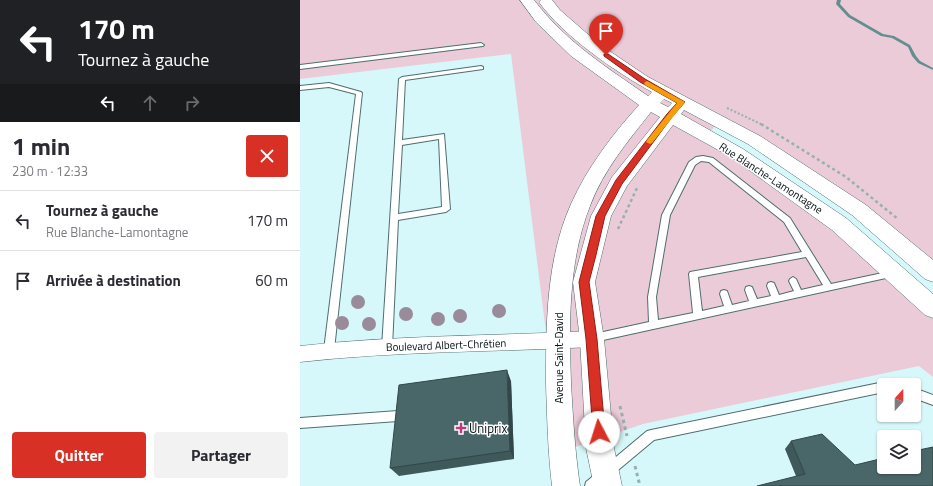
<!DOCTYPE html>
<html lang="fr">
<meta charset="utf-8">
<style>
body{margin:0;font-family:"Titillium Web",sans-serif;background:#f2f2f3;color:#2b2b33;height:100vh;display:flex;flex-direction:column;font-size:15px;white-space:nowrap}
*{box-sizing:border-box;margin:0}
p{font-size:13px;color:#7c7c81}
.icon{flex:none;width:22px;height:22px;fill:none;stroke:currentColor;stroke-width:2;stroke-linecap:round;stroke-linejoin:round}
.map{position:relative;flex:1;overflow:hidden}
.details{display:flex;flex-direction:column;background:#fff;width:300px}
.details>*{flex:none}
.guide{background:#202124;color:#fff;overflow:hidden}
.needle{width:26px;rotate:21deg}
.tools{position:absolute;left:577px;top:378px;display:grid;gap:8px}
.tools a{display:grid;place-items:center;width:44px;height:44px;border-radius:4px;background:#fff;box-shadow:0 1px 3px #0004;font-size:20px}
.pin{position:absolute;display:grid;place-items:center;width:34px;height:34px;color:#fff;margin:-41px -17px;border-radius:50% 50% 50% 0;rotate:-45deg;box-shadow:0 0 4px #0007}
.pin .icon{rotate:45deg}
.me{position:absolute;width:44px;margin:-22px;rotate:355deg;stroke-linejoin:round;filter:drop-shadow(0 0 3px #0008)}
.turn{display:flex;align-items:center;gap:14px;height:84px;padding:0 12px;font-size:18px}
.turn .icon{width:52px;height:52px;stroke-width:2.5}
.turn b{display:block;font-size:28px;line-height:34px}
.lanes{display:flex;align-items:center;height:38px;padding:0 12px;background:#0003;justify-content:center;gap:20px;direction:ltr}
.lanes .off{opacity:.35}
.round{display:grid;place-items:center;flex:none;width:42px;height:42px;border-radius:4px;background:#f2f2f3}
.headline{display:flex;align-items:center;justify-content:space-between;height:68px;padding:0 12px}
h1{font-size:24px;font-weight:700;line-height:30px}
.cta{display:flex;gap:8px;margin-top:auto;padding:8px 12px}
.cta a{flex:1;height:46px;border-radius:4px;background:#d93025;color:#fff;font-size:16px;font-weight:700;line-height:46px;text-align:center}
.cta a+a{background:#f2f2f3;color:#2b2b33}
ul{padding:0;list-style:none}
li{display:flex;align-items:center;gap:12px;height:60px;padding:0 12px;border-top:1px solid #e1e1e2}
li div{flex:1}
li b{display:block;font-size:15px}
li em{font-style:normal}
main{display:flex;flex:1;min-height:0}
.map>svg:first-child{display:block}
.green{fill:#ebcbd8}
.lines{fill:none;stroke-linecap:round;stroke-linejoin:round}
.stream{fill:#638e90;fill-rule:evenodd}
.lane-casing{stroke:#4f6d6e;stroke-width:2}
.street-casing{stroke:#4f6d6e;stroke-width:1}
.secondary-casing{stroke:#4f6d6e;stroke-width:1}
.path-far2{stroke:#96b0b2;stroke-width:2;stroke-dasharray:2 2;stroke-linecap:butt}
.path-far1{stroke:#96b0b2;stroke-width:2.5;stroke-dasharray:3 3;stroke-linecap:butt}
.path{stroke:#96b0b2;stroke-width:3;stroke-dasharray:3.5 3.5;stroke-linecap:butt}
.lane{fill:#fff;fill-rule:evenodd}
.street{fill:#fff;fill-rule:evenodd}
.secondary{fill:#fff;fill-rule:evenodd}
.tree{fill:#9a8b9a}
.wall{fill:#3f5859}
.shaded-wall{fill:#334749}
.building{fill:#496668;stroke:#334749}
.route{fill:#d93025;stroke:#8d1f18}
.slow{fill:#f59e0b}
.poi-dot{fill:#be3a7f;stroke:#fefefe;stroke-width:1.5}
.labels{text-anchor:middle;stroke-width:3;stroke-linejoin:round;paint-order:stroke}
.street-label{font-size:11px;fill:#061213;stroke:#fefefe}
.near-poi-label{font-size:13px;fill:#061213;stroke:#fefefe;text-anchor:start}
</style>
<main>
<section class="details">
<div class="guide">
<div class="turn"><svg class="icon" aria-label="left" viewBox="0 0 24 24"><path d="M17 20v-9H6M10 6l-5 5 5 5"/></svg><div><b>170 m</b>Tournez à gauche</div></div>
<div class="lanes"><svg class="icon" aria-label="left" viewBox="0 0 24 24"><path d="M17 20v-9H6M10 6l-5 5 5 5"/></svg><svg class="icon off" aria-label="ahead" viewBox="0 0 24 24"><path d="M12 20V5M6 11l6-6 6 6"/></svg><svg class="icon off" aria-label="right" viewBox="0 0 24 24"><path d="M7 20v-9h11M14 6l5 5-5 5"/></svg></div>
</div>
<div class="headline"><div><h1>1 min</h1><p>230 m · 12:33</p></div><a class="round" style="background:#d93025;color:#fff"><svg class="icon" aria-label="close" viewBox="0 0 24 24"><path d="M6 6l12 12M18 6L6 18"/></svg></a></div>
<ul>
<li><svg class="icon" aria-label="left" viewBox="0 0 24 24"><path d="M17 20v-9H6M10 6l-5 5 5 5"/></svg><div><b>Tournez à gauche</b><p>Rue Blanche-Lamontagne</p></div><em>170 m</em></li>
<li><svg class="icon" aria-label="arrive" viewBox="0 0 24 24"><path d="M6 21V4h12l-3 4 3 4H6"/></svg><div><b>Arrivée à destination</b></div><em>60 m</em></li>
</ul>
<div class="cta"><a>Quitter</a><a>Partager</a></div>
</section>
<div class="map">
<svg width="633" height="486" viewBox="0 0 633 486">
<rect width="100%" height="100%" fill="#d7f8fa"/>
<path class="green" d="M0 0H633V273L559 210 419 122 406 136 437 153 633 308V377L619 366 343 424 261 452 211 54 0 79Z"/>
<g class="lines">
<path class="stream" d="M537 0H541L540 4 550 15 583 34 594 36 610 45 616 56 620 61 633 68V70L618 63 612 56 608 47 592 38 581 36 548 17 536 4Z"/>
<defs>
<path id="lane" d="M181 43 184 45 183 46 0 69V65Z
M181 66 183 67V69L105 80 102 140 144 134 150 209 146 212 98 220 92 347 90 350 87 351 84 350 82 347 99 79 102 77ZM139 139 142 207 98 214 102 145Z
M29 83 61 92 62 93 34 350 32 353 29 354 26 353 24 350 56 94 29 87 0 90V86Z
M403 156 413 158 490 218 531 284 592 271 595 272 596 274 595 276 294 342 291 341 289 338 291 335 294 334 349 322 348 297 362 215 389 162 396 157ZM401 161 409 162 484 222 502 252 390 272 389 274 393 313 358 320 356 297 370 215 395 165ZM506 257 523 285 501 290 496 279 493 277 490 279 489 281 494 291 479 295 474 283 471 282 468 283 467 286 471 296 457 299 452 287 449 286 446 287 445 290 449 301 432 305 427 291 424 290 421 291 420 294 424 306 402 311 398 277Z
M584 382 588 385H584V392L354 440 299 486H285L286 482 347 431 351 430Z
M614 388 633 395V405L614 398Z
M98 411 102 413 103 416 102 419 98 421 0 428V418Z"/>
<path id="street" d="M292 331 298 334 301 339 298 344 292 347C195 352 97 351 0 362V346C97 335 195 336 292 331Z"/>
<path id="secondary" d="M220 0H234C266 42 305 66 348 96L352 92C317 73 262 35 239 2L241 0H252L260 10 299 44 348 77 460 136 566 205 633 260V282L625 279 552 215 448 144 384 110 381 114 443 149 546 218 633 294V318L625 315 532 230 431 157 373 125 327 186 311 216 295 282 304 339 314 448 322 486H294L286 448 280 339 273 282 291 216 312 177 360 117 351 112C328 141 303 171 290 206 268 262 269 324 271 383 273 418 275 452 280 486H252C248 452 247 418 246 383 246 324 246 260 271 204 287 168 312 135 339 105L271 56 236 22ZM364 99 372 103 368 107 360 103Z"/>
</defs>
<use href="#lane" class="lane-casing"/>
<use href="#street" class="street-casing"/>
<use href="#secondary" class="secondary-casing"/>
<path class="path-far2" d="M427 108 463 125"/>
<path class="path-far1" d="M461 124 546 177 598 219
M318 229 337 188"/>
<path class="path" d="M320 406 327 436
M335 466 340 486"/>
<use href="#lane" class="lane"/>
<use href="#street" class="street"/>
<use href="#secondary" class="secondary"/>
</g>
<g class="tree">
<circle cx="58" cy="302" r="7"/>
<circle cx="199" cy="311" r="7"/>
<circle cx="106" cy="314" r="7"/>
<circle cx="160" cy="316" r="7"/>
<circle cx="138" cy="319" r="7"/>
<circle cx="42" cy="323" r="7"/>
<circle cx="69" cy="324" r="7"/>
</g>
<path class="wall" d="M211 381 214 459 99 476 90 468Z
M491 441 555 465 633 486 496 476 485 449Z"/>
<path class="shaded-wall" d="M207 370 211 381 214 459 210 451Z"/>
<path class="building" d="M207 370 210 451 90 468 99 385Z
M522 434 555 465 584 458V467H614V451L633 447V486H457L505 474 491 441Z"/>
<path class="route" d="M304 54H308L345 79 385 102 372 117 322 184 305 216 296 255 289 282 297 339 305 432 303 436 299 438 295 436 293 432 286 339 279 282 296 216 316 180 367 114 377 103 340 82 304 56Z"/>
<path class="slow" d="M347 81 385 102 352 143 350 144 346 142 347 140 377 103 345 85 344 83Z"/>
<path class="poi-dot" d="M159 422h4v4h4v4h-4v4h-4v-4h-4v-4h4z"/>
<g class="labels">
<g class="street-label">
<text transform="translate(471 178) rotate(33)" y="4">Rue Blanche-Lamontagne</text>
<text transform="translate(146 345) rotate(-2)" y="4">Boulevard Albert-Chrétien</text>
<text transform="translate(259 358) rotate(-90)" y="4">Avenue Saint-David</text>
</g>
<g class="near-poi-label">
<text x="169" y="433">Uniprix</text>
</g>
</g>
</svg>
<div class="tools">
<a><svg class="needle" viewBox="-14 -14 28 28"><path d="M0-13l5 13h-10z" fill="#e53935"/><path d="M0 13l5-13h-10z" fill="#7c7c81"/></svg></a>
<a><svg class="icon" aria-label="layers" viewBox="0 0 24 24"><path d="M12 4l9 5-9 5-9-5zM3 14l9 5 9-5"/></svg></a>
</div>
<div class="pin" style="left:306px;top:55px;background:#d93025"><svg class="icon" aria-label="arrive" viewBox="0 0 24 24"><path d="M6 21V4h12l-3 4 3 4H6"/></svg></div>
<svg class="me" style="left:299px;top:432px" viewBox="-20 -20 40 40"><circle r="19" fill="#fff"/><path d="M0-13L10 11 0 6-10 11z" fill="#d93025"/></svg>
</div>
</main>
